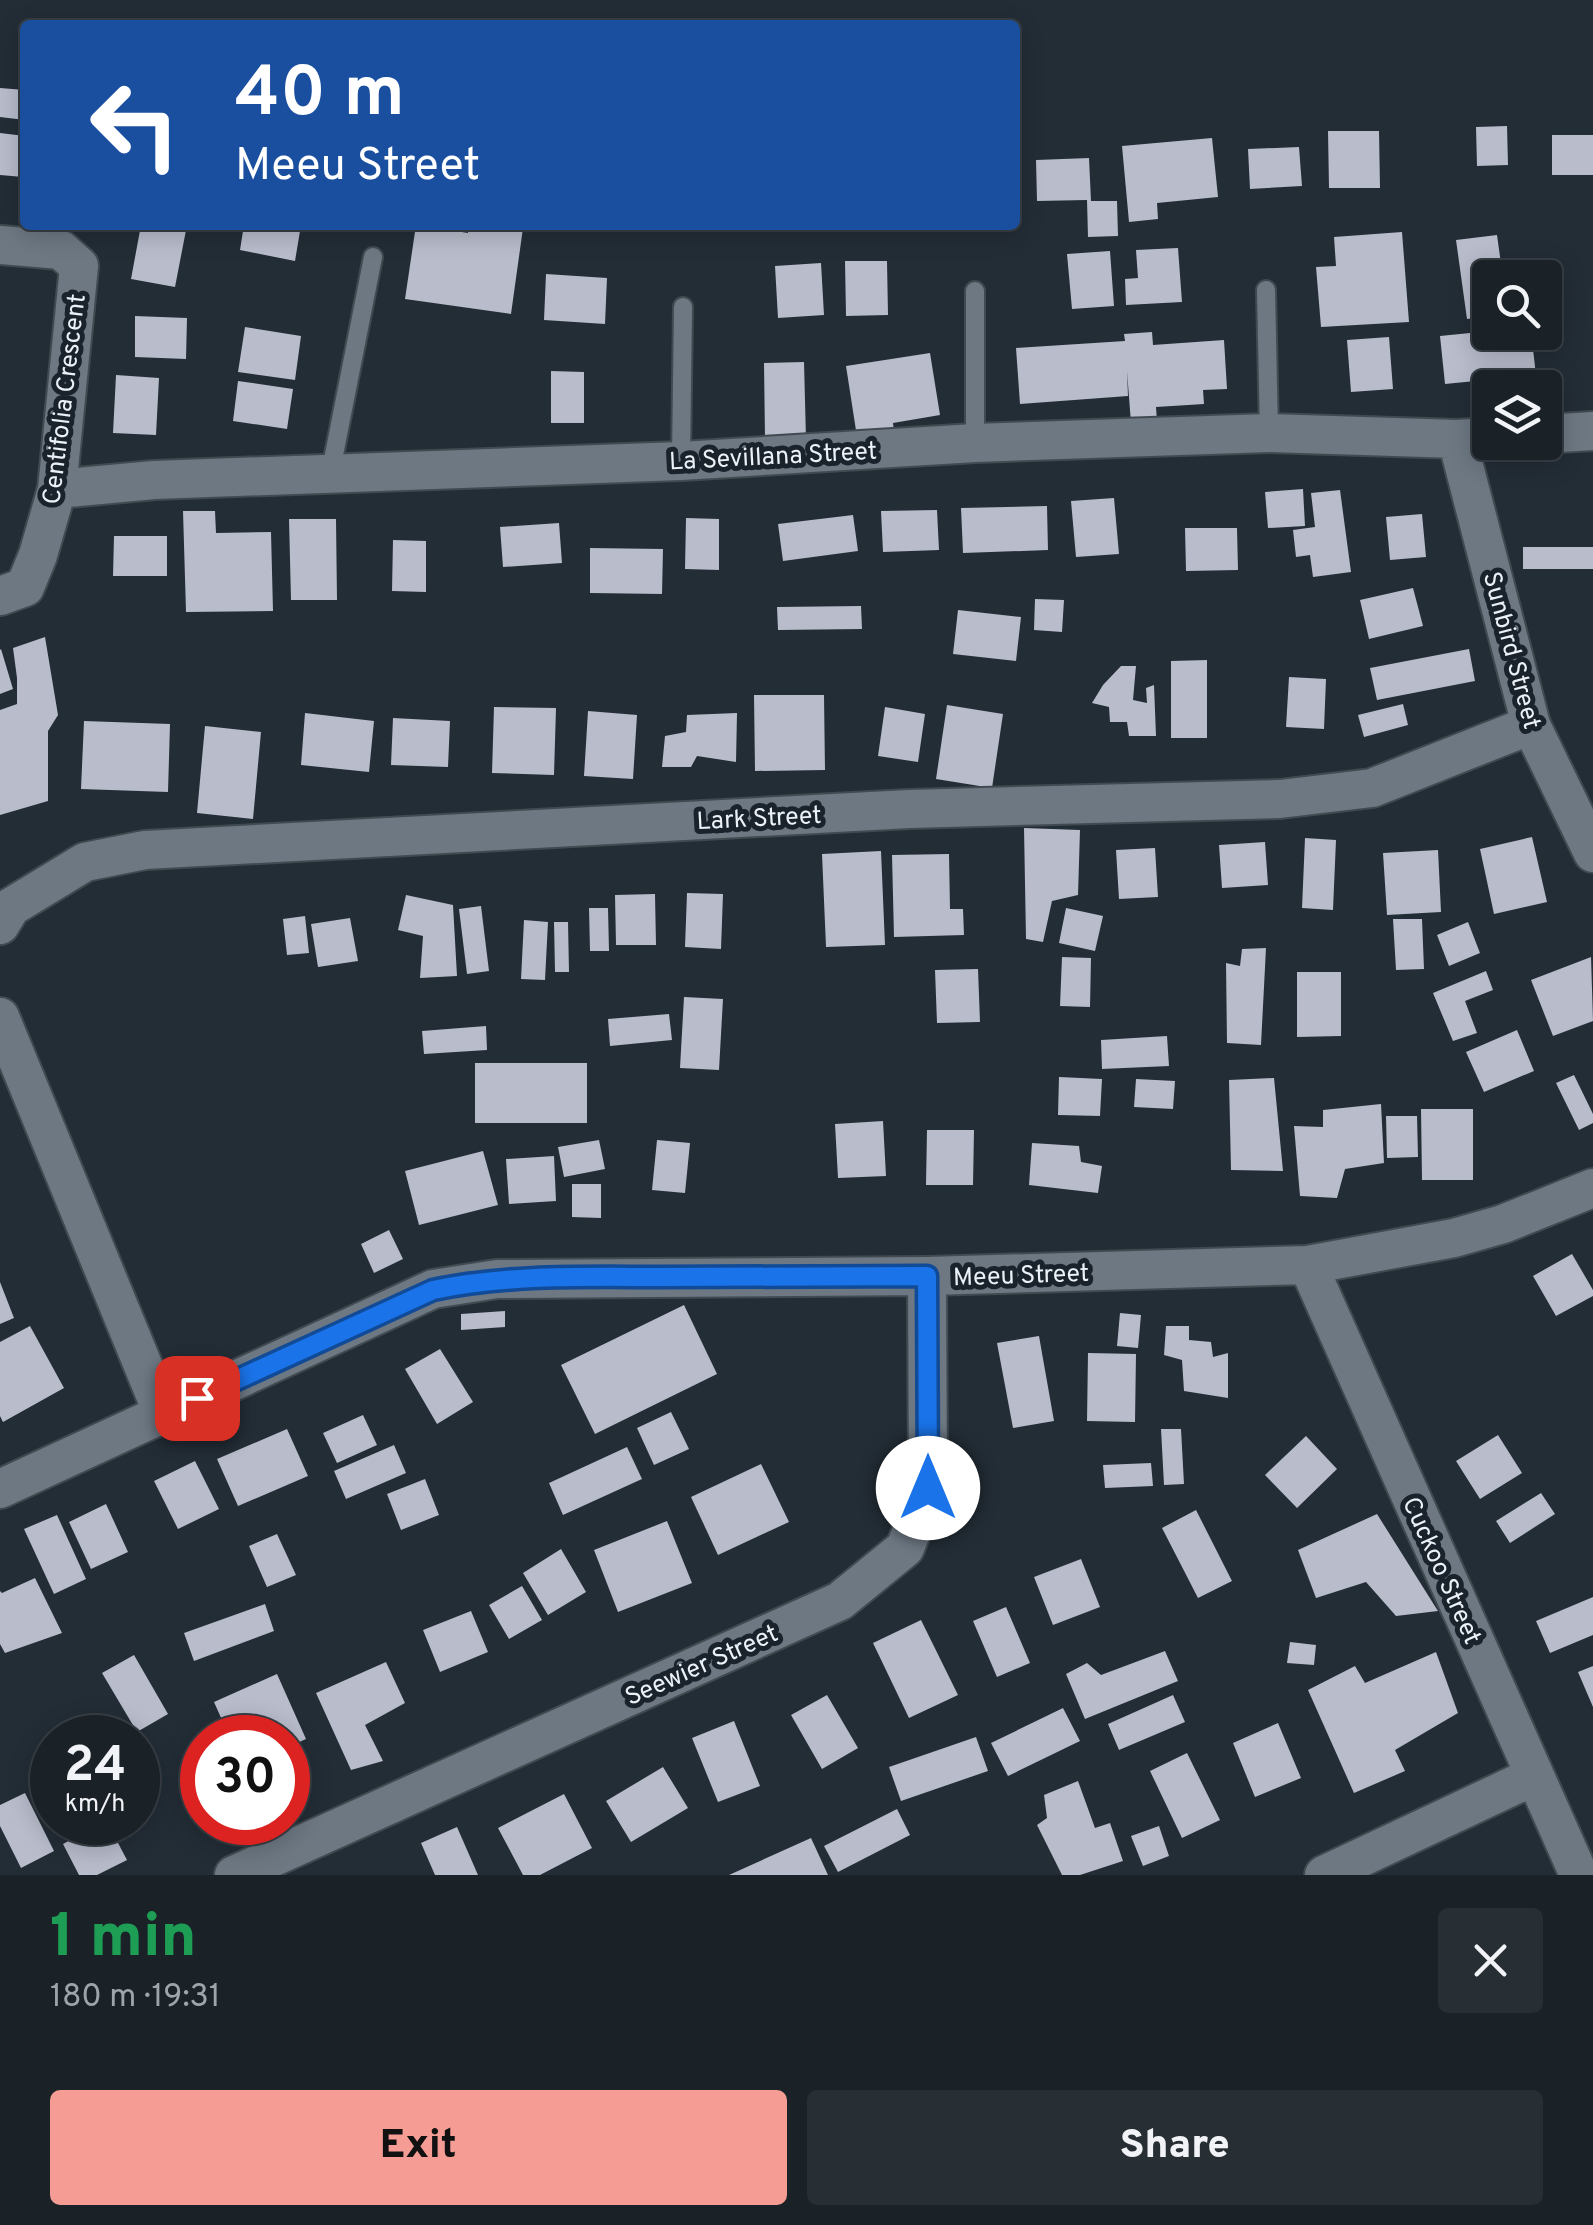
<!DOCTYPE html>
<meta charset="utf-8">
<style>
body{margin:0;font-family:Overpass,sans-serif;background:#272f34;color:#f1f3f6;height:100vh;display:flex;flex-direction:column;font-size:38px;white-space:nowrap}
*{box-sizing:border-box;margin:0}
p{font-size:32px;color:#9fa4a8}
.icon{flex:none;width:55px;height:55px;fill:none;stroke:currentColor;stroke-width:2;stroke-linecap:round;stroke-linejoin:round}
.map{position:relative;height:1875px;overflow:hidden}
.drawer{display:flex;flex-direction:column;background:#1a2228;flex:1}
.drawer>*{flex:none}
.hud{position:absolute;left:20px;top:20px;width:1000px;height:210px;border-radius:10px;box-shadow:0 5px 25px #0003,0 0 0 2px #383f45;background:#1a4fa0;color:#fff;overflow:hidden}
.fabs{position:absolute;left:1472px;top:260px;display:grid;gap:20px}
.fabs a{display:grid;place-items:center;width:90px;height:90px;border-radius:10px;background:#1a2228;box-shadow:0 5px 25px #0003,0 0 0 2px #383f45;font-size:50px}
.speed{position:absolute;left:30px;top:1715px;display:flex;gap:20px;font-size:50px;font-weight:700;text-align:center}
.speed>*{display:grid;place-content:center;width:130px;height:130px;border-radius:50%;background:#1a2228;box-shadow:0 5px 25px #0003,0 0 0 2px #383f45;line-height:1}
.speed small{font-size:25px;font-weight:400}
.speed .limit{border:15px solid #d22;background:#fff;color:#111}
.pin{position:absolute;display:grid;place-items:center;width:85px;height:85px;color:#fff;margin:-42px;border-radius:20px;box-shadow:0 5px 15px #0006}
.me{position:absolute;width:110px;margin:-55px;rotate:0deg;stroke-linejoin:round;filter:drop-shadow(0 0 8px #0008)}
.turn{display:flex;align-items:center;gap:35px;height:210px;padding:0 50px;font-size:45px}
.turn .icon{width:130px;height:130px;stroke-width:2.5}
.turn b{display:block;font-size:70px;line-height:85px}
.round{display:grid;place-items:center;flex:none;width:105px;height:105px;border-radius:10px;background:#272f34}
.head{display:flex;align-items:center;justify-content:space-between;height:170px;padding:0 50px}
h1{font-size:60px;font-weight:800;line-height:75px;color:#1e9e55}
.action{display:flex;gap:20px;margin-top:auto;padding:20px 50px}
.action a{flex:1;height:115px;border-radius:10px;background:#f59c95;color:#111;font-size:40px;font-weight:800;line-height:115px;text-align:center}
.action a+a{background:#272f34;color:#f1f3f6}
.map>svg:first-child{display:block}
.building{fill:#b8bccb}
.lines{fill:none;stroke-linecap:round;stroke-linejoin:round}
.service-casing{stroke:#424a51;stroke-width:22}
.minor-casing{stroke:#424a51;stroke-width:42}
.service{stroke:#6d7883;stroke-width:18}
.minor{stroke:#6d7883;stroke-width:38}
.route-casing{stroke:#114b97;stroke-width:25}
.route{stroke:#1a73e8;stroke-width:18}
.labels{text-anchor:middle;stroke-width:10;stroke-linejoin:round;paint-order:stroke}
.street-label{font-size:25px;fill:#ebf1f7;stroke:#1a232c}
</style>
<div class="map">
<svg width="1593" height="1875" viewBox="0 0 1593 1875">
<rect width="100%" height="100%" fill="#232d36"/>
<path class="building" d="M0 88 25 90V120L0 117Z
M1507 126 1508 165 1477 166 1476 127Z
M1328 131H1379L1380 188H1329Z
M0 133 25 136 23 177 0 175Z
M1552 135H1593V175H1552Z
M1212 138 1218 197 1157 203 1158 219 1129 222 1122 146Z
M1299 147 1302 186 1250 189 1248 149Z
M1089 158 1091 201H1117L1118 236 1088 237 1087 200 1037 201 1036 160Z
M141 225H187L175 287 131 279Z
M244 225H301L295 261 240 250Z
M416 225 468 233 469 225 523 228 511 314 405 299Z
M1402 232 1409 322 1321 327 1316 267 1336 266 1334 237Z
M1497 235 1503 278H1490V316L1467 319 1456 240Z
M1178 248 1182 302 1126 305 1125 279 1138 278 1136 250Z
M1110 251 1114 306 1072 309 1067 254Z
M845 261H887L888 315 846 316Z
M821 263 824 315 778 318 775 266Z
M546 274 607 278 605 324 544 320Z
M135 316 187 318 186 359 135 357Z
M245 327 301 336 295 380 238 372Z
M1490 331 1531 332 1536 375 1445 384 1440 336Z
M1152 332 1153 345 1224 340 1227 389 1203 390 1204 404 1156 407 1157 421 1131 423 1127 371 1128 396 1020 404 1016 348 1125 341 1124 334Z
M1389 337 1393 389 1351 392 1347 340Z
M930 353 940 415 893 423 894 431 857 437 846 366Z
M804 362 806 439H765L764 363Z
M551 371 584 372V423H551Z
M116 375 159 378 156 435 113 433Z
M238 381 293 389 287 429 233 421Z
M1303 489 1305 526 1268 528 1265 492Z
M1340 490 1351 572 1313 577 1310 555 1296 557 1293 530 1315 527 1311 493Z
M1114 498 1119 554 1076 557 1071 501Z
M1047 506 1048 550 963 553 961 508Z
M937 510 939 550 883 552 881 511Z
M183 511H215L216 533 271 532 273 611 186 612Z
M1422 514 1426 557 1390 560 1386 517Z
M853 515 858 551 783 561 778 524Z
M686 518 719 519V570L685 569Z
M289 519H336L337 600H291Z
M559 523 562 563 503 567 500 527Z
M1185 528H1237L1238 570 1186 571Z
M114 536H167V576H113Z
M393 540 426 541V592L392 591Z
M1523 547H1593V569H1523Z
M590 548 663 549 662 594 590 593Z
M1413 588 1423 626 1369 639 1360 600Z
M1035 599 1064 600 1062 632 1034 630Z
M861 606 862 629 778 630 777 607Z
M958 610 1021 617 1016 661 953 654Z
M45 637 58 715 48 731V801L0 815V710L17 704V678L13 648Z
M1 649 13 689 0 694V650Z
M1469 649 1475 681 1377 700 1370 668Z
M1207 660V738H1171V661Z
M1121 666H1136L1133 700 1147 703 1146 688 1154 685 1156 736H1129L1127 722H1110L1109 707 1092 703 1103 685Z
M1289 677 1326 679 1324 729 1286 727Z
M754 695H824L825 770 755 771Z
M1403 704 1408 725 1364 737 1358 715Z
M947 705 1003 714 992 788 936 779Z
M494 707 556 708 554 775 492 773Z
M885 707 925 714 918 762 878 756Z
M588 711 637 715 633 779 584 776Z
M305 713 374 721 369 772 301 765Z
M737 713 736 762 697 756 691 767H662L665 736 686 732 687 715Z
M393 718 450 721 448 767 391 765Z
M84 721 170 724 168 792 81 789Z
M205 726 261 732 253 819 197 813Z
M1024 828 1080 830 1078 895 1052 901 1043 942 1026 939Z
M1532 837 1547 902 1494 914 1480 849Z
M1305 838 1336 840 1333 910 1302 908Z
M1265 842 1268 885 1222 888 1219 845Z
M1155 848 1158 897 1119 899 1116 850Z
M1438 850 1441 912 1387 915 1383 853Z
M881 851 885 945 826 947 822 854Z
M949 854 950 909H963L964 935 894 937 892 855Z
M687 893 723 894 721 949 685 947Z
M655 894 656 945H616L615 895Z
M406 895 453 905 457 976 420 978 423 936 398 930Z
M481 906 489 971 467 974 459 909Z
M589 908H608L609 951H590Z
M1066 908 1103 916 1095 951 1059 943Z
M305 916 309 953 287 955 283 919Z
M350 918 358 961 318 967 311 924Z
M1393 919H1422L1424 969 1396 970Z
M524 920 548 922 545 980 521 979Z
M554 922H568L569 972H555Z
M1468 922 1480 953 1449 966 1437 935Z
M1266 948 1261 1045 1227 1043 1226 963 1240 966 1242 949Z
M1062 957 1091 958 1090 1007 1060 1006Z
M1591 957 1593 1021 1553 1036 1531 980Z
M978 969 980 1022 937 1023 935 970Z
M1486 971 1493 990 1465 1001 1477 1033 1453 1041 1433 993Z
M1297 972H1341V1036L1297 1037Z
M684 997 723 999 719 1070 680 1068Z
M669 1014 672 1040 610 1046 608 1019Z
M486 1026 487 1050 424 1054 422 1031Z
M1517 1030 1534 1071 1484 1092 1466 1052Z
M1167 1036 1169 1066 1102 1069 1101 1040Z
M475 1063H587V1123H475Z
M1574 1075 1593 1114V1123L1579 1130 1556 1083Z
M1059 1077 1102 1079 1100 1116 1058 1115Z
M1274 1078 1283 1171 1231 1170 1229 1080Z
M1136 1079 1175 1081 1173 1109 1134 1107Z
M1381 1104 1384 1163 1345 1169 1337 1198 1300 1196 1294 1126 1323 1127V1110Z
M1421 1109H1473V1180H1422Z
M1386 1116H1417L1418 1157 1387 1158Z
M883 1121 886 1176 838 1178 835 1124Z
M927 1130H974L973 1185H926Z
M599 1140 605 1169 564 1177 558 1147Z
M657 1140 690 1143 685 1193 652 1190Z
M1032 1143 1079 1146 1081 1162 1102 1166 1098 1193 1029 1185Z
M483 1151 498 1205 419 1225 405 1171Z
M554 1156 556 1201 509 1204 506 1159Z
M572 1184H601V1218L572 1217Z
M389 1230 403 1259 374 1273 361 1244Z
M1572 1254 1593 1290V1296L1556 1316 1533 1276Z
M0 1282 14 1318 0 1324Z
M684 1305 717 1374 595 1434 561 1365Z
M505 1311V1327L461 1330V1314Z
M1120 1313 1141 1315 1138 1348 1117 1346Z
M30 1326 64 1388 3 1422 0 1416V1342Z
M1166 1326H1189V1340L1211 1342 1213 1357 1228 1353V1398L1184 1391 1182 1360 1164 1355Z
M1039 1336 1054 1421 1013 1428 997 1343Z
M440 1349 473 1402 437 1424 405 1369Z
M1088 1353 1136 1354 1135 1422 1087 1421Z
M671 1412 689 1449 654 1465 637 1428Z
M363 1415 377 1445 337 1463 323 1433Z
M287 1429 308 1476 238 1506 217 1459Z
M1161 1429H1181L1184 1484 1164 1485Z
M1498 1435 1522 1473 1480 1499 1456 1461Z
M1306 1436 1337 1469 1297 1508 1265 1475Z
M394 1445 406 1473 346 1499 334 1471Z
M627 1447 642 1479 563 1515 549 1483Z
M195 1461 219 1509 178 1529 154 1481Z
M1151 1463 1153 1486 1105 1488 1103 1465Z
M761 1464 789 1522 718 1555 691 1497Z
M425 1479 439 1515 401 1530 387 1494Z
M1541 1493 1555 1514 1510 1543 1496 1521Z
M106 1504 128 1552 91 1569 69 1522Z
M1196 1510 1232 1581 1198 1598 1162 1528Z
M1377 1514 1438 1611 1396 1616 1366 1582 1316 1598 1298 1550Z
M57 1515 86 1579 54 1594 24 1529Z
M667 1521 692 1583 618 1612 594 1550Z
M277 1534 296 1575 267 1587 249 1546Z
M561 1549 586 1592 548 1615 523 1573Z
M1081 1559 1100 1607 1053 1625 1034 1577Z
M35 1578 62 1633 5 1653 0 1644V1591L2 1593Z
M522 1586 542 1620 509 1639 489 1605Z
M1593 1597V1635L1550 1653 1536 1621Z
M265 1604 274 1631 194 1661 184 1633Z
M1006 1607 1030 1663 997 1677 973 1621Z
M471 1611 488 1652 440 1672 423 1630Z
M921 1620 958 1695 909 1718 873 1643Z
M1290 1642 1316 1645 1314 1665 1287 1663Z
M1165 1651 1178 1681 1085 1719 1066 1674 1087 1663 1101 1675Z
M1436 1652 1458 1713 1395 1750 1405 1771 1354 1793 1308 1690 1355 1666 1365 1683Z
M134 1655 168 1714 137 1732 102 1673Z
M386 1662 405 1703 365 1725 383 1761 351 1770 316 1693Z
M1593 1666V1707L1578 1672Z
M277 1674 306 1739 288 1747V1738H230L214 1702Z
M827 1695 858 1748 822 1769 791 1715Z
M1173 1695 1185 1722 1119 1750 1108 1724Z
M1063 1708 1080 1741 1008 1776 991 1743Z
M734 1721 760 1786 718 1802 692 1738Z
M1278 1723 1301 1778 1255 1797 1233 1743Z
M976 1737 988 1771 901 1801 889 1767Z
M1187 1753 1220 1820 1182 1838 1150 1771Z
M663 1767 688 1808 631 1842 606 1801Z
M1078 1781 1095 1828 1110 1823 1123 1861 1080 1875H1062L1037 1825 1047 1818 1044 1795Z
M25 1793 54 1851 21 1868 0 1826V1805Z
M564 1794 592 1848 540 1875H523L498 1828Z
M897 1809 910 1835 838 1872 824 1846Z
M104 1822H107L127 1860 97 1875H79L63 1844Z
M1159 1826 1169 1856 1143 1866 1131 1836Z
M457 1827 478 1875H435L421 1843Z
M811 1838 828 1875H729Z"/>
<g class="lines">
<defs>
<path id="service" d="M1266 290 1269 433
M975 443V291
M681 461 683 307
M330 475 373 257"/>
<path id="minor" d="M0 245 61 250 79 266 57 489 38 555 25 587 0 596
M1545 434 1593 431
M1457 439 1531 725 1593 853
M57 489 154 480 681 461 975 443 1269 433 1457 439 1490 437
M0 925 11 907 85 862 145 850 909 809 1280 799 1372 788 1531 725
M0 1017 163 1414
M1308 1265 1579 1875
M0 1489 433 1289 497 1279 927 1276 1308 1265 1454 1238 1503 1224 1593 1188
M234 1875 840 1601 905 1548 928 1488 927 1276
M1324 1875 1534 1776"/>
</defs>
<use href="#service" class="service-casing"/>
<use href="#minor" class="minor-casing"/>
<use href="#service" class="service"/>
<use href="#minor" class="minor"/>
</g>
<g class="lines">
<defs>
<path id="route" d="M197 1398 433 1290C509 1274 587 1277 664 1277 752 1277 840 1276 927 1276L928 1488"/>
</defs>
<use href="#route" class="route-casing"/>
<use href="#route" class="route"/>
</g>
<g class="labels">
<g class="street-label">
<text transform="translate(63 399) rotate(-83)" y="9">Centifolia Crescent</text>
<text transform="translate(773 455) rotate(-3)" y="9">La Sevillana Street</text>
<text transform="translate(1513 650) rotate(75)" y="9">Sunbird Street</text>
<text transform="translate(759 817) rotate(-3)" y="9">Lark Street</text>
<text transform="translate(1021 1274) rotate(-2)" y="9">Meeu Street</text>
<text transform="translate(1443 1570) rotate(66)" y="9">Cuckoo Street</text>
<text transform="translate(701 1664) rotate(-24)" y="9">Seewier Street</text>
</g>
</g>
</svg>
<div class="fabs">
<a><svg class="icon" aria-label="search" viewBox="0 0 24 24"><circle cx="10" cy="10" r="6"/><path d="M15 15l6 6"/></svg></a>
<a><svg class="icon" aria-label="layers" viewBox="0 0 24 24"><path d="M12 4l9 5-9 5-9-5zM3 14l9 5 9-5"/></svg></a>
</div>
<div class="speed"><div>24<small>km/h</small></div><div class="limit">30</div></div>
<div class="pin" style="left:197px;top:1398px;background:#d93025"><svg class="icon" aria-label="arrive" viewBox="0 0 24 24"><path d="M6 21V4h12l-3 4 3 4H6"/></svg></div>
<svg class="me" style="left:928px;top:1488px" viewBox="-20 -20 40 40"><circle r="19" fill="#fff"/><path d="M0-13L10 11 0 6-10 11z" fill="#1a73e8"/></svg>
<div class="hud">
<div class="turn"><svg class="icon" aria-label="left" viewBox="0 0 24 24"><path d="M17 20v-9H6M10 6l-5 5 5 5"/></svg><div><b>40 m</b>Meeu Street</div></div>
</div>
</div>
<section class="drawer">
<div class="head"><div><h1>1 min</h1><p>180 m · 19:31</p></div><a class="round"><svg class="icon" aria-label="close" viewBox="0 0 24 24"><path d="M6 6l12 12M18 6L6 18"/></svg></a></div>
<div class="action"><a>Exit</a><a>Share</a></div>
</section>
